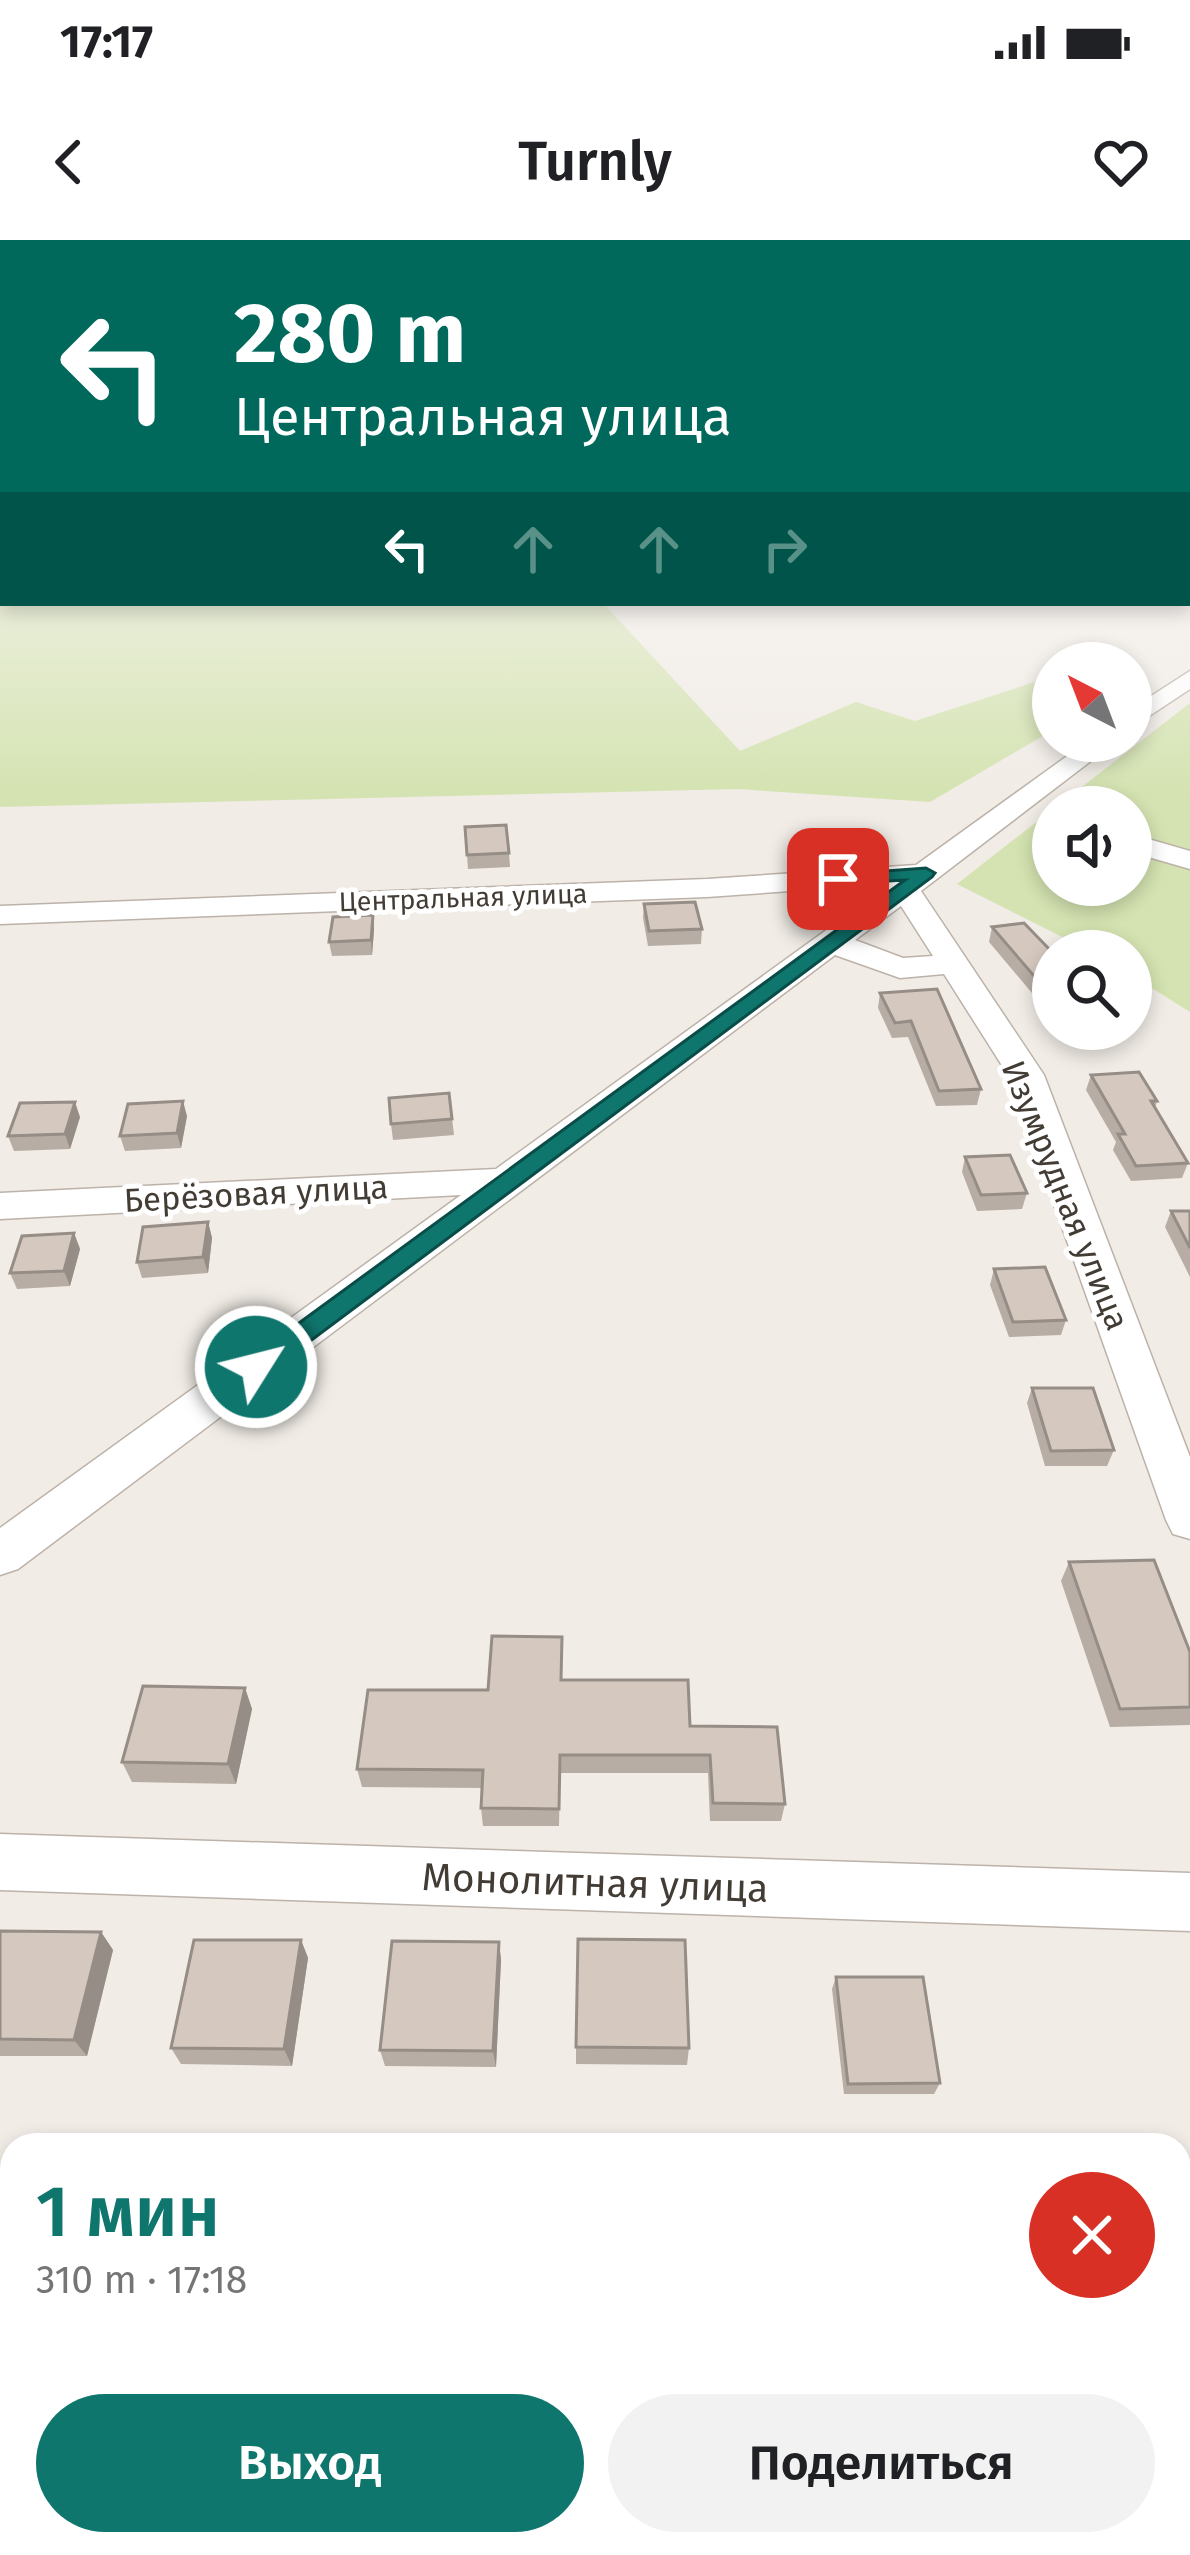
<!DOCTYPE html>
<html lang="ru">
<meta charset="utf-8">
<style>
body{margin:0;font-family:"Fira Sans",sans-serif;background:#f2f2f2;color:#202124;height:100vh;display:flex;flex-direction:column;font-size:45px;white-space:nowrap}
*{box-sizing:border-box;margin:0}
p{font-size:39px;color:#757577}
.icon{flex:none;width:66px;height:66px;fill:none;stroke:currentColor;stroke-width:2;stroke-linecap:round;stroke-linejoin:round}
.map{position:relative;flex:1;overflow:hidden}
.drawer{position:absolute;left:0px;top:1893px;width:1191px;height:423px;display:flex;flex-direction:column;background:#fff;border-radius:36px 36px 0 0;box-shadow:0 6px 18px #0003}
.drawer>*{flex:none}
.guide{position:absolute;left:0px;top:0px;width:1191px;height:366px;box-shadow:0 6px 18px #0003;background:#00695c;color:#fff;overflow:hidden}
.needle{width:78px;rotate:318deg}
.tools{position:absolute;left:1032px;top:402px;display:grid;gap:24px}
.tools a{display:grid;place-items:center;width:120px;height:120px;border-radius:50%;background:#fff;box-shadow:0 6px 18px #0003;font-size:60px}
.pin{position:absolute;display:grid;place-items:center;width:102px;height:102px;color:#fff;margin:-51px;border-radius:24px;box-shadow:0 6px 18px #0006}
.me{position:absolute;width:132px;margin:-66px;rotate:54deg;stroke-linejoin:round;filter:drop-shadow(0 0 9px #0008)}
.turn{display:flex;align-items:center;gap:42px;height:252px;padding:0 36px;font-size:54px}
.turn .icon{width:156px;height:156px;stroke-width:2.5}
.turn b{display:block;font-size:84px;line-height:102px}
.lanes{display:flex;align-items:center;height:114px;padding:0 36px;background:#0003;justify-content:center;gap:60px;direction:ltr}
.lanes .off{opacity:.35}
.round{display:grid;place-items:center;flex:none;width:126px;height:126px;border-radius:63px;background:#f2f2f2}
.headline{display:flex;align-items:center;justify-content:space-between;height:204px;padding:0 36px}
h1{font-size:72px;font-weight:600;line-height:90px;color:#0f766e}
.action{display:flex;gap:24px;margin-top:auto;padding:24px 36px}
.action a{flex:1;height:138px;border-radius:72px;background:#0f766e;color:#fff;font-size:48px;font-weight:600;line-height:138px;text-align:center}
.action a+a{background:#f2f2f2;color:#202124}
.status{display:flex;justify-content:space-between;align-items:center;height:84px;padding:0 60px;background:#fff;direction:ltr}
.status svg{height:33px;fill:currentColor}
header{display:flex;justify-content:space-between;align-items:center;height:156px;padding:0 36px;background:#fff;font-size:54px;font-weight:600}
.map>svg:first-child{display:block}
.green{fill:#d4e3b1}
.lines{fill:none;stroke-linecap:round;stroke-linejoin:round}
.minor-casing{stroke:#bcb2a9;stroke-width:3}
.minor{fill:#fff;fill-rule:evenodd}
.wall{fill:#b7ada4}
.shaded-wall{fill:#958d86}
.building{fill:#d5c9bf;stroke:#958d86;stroke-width:3}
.route{fill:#0f766e;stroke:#0a4d48;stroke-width:3}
.labels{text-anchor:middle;stroke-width:10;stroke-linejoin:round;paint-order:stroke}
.far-street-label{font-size:27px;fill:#433c35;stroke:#fff}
.street-label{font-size:33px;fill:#433c35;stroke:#fff}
.near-street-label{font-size:39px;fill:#433c35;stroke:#fff}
</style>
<div class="status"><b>17:17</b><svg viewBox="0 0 49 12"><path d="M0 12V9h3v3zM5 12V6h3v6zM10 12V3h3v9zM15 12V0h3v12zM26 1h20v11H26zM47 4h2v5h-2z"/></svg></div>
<header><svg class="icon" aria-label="back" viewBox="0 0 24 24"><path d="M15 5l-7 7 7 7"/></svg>Turnly<svg class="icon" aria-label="heart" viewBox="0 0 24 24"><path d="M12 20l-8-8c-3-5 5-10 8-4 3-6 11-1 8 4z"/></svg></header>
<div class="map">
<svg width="1190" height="2315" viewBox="0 0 1190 2315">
<rect width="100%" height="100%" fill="#f1ece6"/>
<path class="green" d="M0 234 3 363H603L740 511 856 462 915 481 1053 436V490L930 562 738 549 0 567Z
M1190 463V772L1131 735V711H1090L957 644 1053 569V645H1131V567H1056Z"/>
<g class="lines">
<defs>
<path id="minor" d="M1188 255H1190V266H1188Z
M1190 431V449L1131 488V469Z
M1088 501H1117L921 651 1044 835 1190 1217V1299L1173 1294 1166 1280 1008 835 944 734 900 738 835 715 18 1329 0 1335V1288L461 955 0 979V953L496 929 890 644 707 657 0 684V666L707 639 916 625ZM901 666 933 716 903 718 855 700Z
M1131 594 1190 611V629L1131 612Z
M0 1594 1190 1633V1691L0 1650Z
M538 2304H618L617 2315H537Z"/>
</defs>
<use href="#minor" class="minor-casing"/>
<use href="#minor" class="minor"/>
</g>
<path class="wall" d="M465 587 509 613 510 627 468 629Z
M644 664 702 689 701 704 648 706 643 678Z
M373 675 374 690 372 715 332 716 329 702Z
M992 687 1053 713V778L989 702Z
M880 753 981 849 977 865 936 866 908 797 892 798 878 768Z
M1091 835 1157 861 1155 868 1188 923 1182 938 1131 941 1113 910 1116 902 1086 850Z
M449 853 454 895 393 900 391 884Z
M187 876 181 908 125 911 120 896Z
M80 877 70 909 14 911 8 896Z
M965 917 1027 953 1022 969 977 971 962 932Z
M1171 971H1190V1037L1165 987Z
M208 982 212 998 208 1033 142 1038 137 1022Z
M74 993 80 1009 70 1046 17 1049 10 1033Z
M994 1029 1066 1080 1061 1095 1009 1097 990 1045Z
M1032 1148 1114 1210 1107 1226H1045L1027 1163Z
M1069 1322 1190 1412V1485L1110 1487 1061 1341Z
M562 1440 690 1486 785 1564 781 1581H710L708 1533H560L559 1586H483L481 1568 482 1548 362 1547 357 1529 488 1450Z
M245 1448 252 1469 236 1544 132 1542 122 1522Z
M0 1691 101 1692 113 1710 87 1816H0Z
M301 1700 308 1718 292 1826 181 1824 171 1808Z
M499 1702 501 1720 496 1827 385 1826 380 1810Z
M836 1737 940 1843 934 1854H844L832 1749Z
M576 1807 689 1808 687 1825 576 1824Z"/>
<path class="shaded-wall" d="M373 675 374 690 372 715 371 700Z
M1068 789H1106L1067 795Z
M183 861 187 876 181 908 177 893Z
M75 862 80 877 70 909 65 894Z
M208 982 212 998 208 1033 203 1017Z
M74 993 80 1009 70 1046 64 1031Z
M245 1448 252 1469 236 1544 228 1524Z
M101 1692 113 1710 87 1816 74 1800Z
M301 1700 308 1718 292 1826 284 1809Z
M499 1702 501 1720 496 1827 493 1811Z"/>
<path class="building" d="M1190 278V344L1188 343V279Z
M506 585 509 613 467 615 465 587Z
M695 662 702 689 649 691 644 664Z
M373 675 371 700 329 702 333 677Z
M1024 683 1053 713V758L992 687Z
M937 749 981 849 939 851 911 781 895 783 880 753Z
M1139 832 1157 861H1151L1188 923 1136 926 1118 894H1125L1091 835Z
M449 853 452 879 391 884 389 858Z
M183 861 177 893 120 896 128 864Z
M75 862 65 894 8 896 20 863Z
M1010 915 1027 953 981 955 965 917Z
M1171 971H1190V1008Z
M208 982 203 1017 137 1022 143 987Z
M74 993 64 1031 10 1033 22 996Z
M1045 1027 1066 1080 1013 1082 994 1029Z
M1032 1148H1093L1114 1210 1051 1211Z
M1154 1320 1190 1412V1467L1120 1469 1069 1322Z
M492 1396 562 1397 561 1440H688L690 1486 777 1487 785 1564 713 1563 710 1515H560L559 1569 481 1568 483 1530 357 1529 368 1450H488Z
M143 1446 245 1448 228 1524 122 1522Z
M0 1691 101 1692 74 1800 0 1799Z
M578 1699 685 1700 689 1808 576 1807Z
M194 1700H301L284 1809 171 1808Z
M392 1701 499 1702 493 1811 380 1810Z
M836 1737H923L940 1843 848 1844Z"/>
<linearGradient id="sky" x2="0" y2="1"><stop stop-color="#8dc3e9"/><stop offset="0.42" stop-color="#f9f6f4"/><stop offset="1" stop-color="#f9f6f4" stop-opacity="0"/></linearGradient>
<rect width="1190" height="558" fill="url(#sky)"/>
<path class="route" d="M926 628 935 633 932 637 266 1134H247L243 1127 247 1121 905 640 838 644 829 639 832 635Z"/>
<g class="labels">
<g class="far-street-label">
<text transform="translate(463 658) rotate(-2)" y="9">Центральная улица</text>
</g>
<g class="street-label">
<text transform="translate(256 953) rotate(-3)" y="12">Берёзовая улица</text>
<text transform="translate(1066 955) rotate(68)" y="12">Изумрудная улица</text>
</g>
<g class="near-street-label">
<text transform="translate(595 1642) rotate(2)" y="14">Монолитная улица</text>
</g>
</g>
</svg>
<div class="tools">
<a><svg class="needle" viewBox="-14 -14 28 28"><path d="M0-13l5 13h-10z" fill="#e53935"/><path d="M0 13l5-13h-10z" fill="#757577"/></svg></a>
<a><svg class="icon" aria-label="sound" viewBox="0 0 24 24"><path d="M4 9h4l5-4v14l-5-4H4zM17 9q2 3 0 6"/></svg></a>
<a><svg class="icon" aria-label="search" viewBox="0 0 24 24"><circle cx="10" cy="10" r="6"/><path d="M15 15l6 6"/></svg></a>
</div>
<div class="pin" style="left:838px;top:639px;background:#d93025"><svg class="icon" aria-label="arrive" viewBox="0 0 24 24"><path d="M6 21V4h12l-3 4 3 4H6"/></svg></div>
<svg class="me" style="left:256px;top:1127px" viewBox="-20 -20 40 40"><circle r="17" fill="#0f766e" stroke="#fff" stroke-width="3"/><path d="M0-11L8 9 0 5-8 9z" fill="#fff"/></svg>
<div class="guide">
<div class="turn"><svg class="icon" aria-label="left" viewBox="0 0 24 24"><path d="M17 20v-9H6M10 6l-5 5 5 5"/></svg><div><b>280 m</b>Центральная улица</div></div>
<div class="lanes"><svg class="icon" aria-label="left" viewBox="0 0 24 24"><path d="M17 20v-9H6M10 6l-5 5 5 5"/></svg><svg class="icon off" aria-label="ahead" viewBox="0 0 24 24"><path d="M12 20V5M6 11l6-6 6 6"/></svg><svg class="icon off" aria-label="ahead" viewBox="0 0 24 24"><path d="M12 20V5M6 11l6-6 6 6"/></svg><svg class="icon off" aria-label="right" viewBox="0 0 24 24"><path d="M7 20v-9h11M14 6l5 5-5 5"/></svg></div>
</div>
<section class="drawer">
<div class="headline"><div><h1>1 мин</h1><p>310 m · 17:18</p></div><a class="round" style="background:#d93025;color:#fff"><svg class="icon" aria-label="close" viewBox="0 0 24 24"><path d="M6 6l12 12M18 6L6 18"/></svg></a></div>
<div class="action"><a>Выход</a><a>Поделиться</a></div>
</section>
</div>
